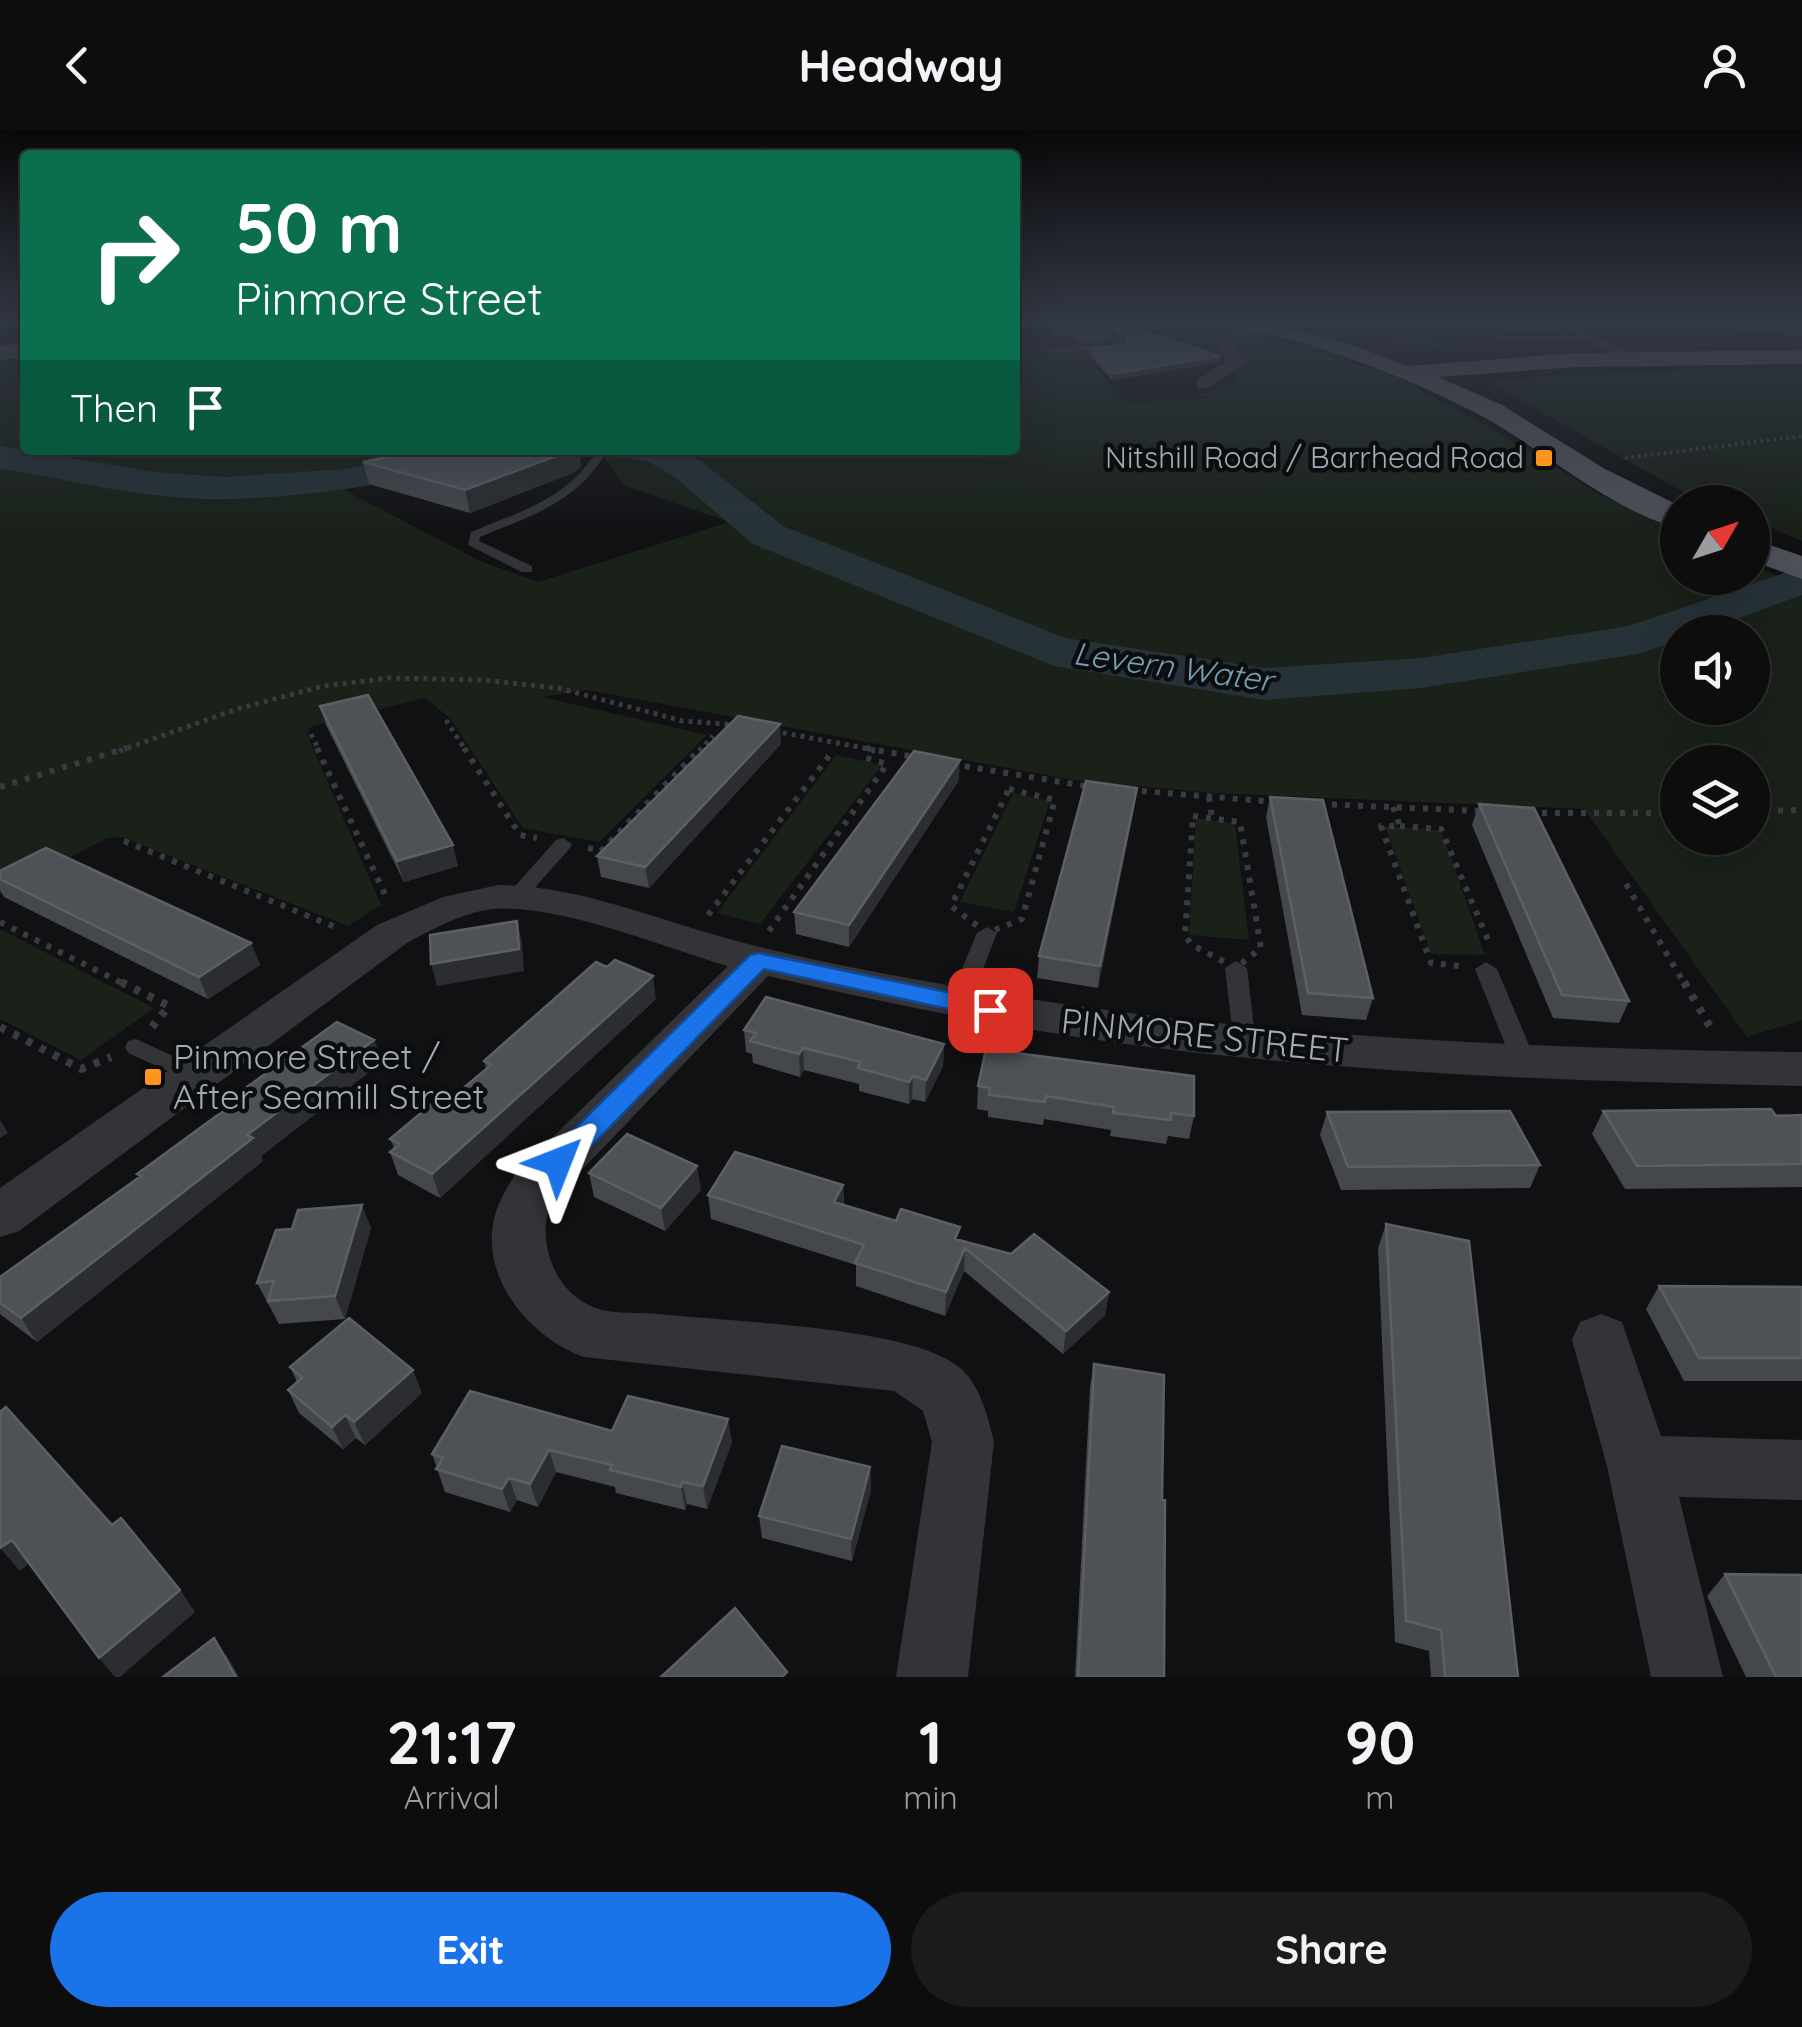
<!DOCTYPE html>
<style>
body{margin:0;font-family:Quicksand,sans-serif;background:#1b1b1c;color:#f1f3f6;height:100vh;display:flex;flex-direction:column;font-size:38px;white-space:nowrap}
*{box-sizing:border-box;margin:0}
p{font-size:32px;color:#9a9c9e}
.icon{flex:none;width:55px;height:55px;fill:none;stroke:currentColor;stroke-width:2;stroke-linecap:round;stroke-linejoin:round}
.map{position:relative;height:1547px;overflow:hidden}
.drawer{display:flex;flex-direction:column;background:#0d0d0e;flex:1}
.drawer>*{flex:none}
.banner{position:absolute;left:20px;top:20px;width:1000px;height:305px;border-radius:10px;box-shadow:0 10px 40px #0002,0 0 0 2px #2d2d2e;background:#0b6e4f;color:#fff;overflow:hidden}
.needle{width:65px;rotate:51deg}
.buttons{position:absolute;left:1660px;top:355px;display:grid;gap:20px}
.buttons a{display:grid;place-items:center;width:110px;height:110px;border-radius:50%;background:#0d0d0e;box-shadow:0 10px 40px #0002,0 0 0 2px #2d2d2e;font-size:50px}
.pin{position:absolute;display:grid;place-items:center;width:85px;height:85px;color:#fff;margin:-42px;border-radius:20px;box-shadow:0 5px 15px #0006}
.me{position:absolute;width:110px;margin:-55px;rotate:45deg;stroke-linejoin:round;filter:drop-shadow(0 0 8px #0008)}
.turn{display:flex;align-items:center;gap:35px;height:210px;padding:0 50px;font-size:45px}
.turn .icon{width:130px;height:130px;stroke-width:2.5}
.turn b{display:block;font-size:70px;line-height:85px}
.then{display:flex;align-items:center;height:95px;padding:0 50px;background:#0003;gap:20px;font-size:38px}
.eta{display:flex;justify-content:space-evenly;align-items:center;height:170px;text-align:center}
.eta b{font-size:60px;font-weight:700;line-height:70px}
.button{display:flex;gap:20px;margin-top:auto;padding:20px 50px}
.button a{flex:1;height:115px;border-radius:60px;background:#1a73e8;color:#fff;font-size:40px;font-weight:700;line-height:115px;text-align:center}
.button a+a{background:#1b1b1c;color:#f1f3f6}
header{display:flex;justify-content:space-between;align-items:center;height:130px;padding:0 50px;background:#0d0d0e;font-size:45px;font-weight:700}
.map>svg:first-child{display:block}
.built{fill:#1d1e20}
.green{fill:#192119;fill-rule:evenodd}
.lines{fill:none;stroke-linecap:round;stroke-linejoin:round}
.river{fill:#263238;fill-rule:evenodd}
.path-far3{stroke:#383b40;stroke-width:4;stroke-dasharray:2.5 4;stroke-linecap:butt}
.path-far2{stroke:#383b40;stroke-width:5;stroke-dasharray:4 5;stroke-linecap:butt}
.path-far1{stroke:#383b40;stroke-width:6;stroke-dasharray:5 8;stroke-linecap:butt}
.path{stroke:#383b40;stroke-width:8;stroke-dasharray:6 9;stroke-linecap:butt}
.service{fill:#323438;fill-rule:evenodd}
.minor{fill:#323438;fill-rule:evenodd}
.primary{fill:#4e5158;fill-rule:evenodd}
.wall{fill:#44474b}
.shaded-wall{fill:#2b2d30}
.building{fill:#4e5256;stroke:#5b6065;stroke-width:2.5}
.route{fill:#1a73e8;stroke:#114b97;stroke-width:2.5}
.poi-dot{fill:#ff951d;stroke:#0c0d0e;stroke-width:4}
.labels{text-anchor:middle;stroke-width:9;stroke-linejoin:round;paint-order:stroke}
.far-poi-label{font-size:30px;fill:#a1aab5;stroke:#0c0d0e;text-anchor:end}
.far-water-label{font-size:32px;font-style:italic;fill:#749fb5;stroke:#0c0d0e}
.street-label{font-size:35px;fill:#a1aab5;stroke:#0c0d0e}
.poi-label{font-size:35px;fill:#a1aab5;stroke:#0c0d0e;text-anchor:start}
</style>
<header><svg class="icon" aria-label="back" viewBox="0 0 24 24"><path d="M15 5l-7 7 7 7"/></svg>Headway<svg class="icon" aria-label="person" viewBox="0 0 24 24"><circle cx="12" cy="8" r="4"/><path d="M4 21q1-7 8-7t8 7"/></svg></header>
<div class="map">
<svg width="1802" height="1547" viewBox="0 0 1802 1547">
<rect width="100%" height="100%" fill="#111113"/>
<path class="built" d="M1062 194H1115L1119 207H1200L1197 203H1186L1183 198 1186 195 1240 200 1220 217 1141 226 1090 231 1029 224 1025 214H1079Z"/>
<path class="green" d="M1280 189H1422L1426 204 1484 224 1352 208Z
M1015 193 1029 223 1090 231 1126 273 1210 268 1197 264 1237 250 1233 243 1251 236 1235 220 1236 212 1253 204 1392 245 1503 305 1601 365 1677 402 1678 448H1752L1753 435 1802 456V890L1747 907 1584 679 1213 663 1073 650 587 560 542 567 707 605 599 712 523 698 450 588 425 568 312 596 307 604 381 775 348 796 122 707 107 708 0 764V227L25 224V320H515L337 356 480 431 538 452 729 392 623 355 602 324 565 320H1015ZM1678 502H1752V578H1678ZM1678 632H1752V708H1678Z
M1802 239V411L1753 390 1752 372H1709L1680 360 1488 252 1572 243Z
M836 625 882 635 760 794 717 783Z
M1013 663 1050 671 1014 782 960 772Z
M1196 688 1235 694 1249 810 1189 805Z
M1385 696 1441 700 1485 825 1431 824Z
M0 799 154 878 81 930 0 889Z"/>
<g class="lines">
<path class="river" d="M0 316 154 342 225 347 346 339 436 320H505L500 328C410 350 320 367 228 369 152 371 74 351 0 338Z
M624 320H680L702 332 783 396 1065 508 1265 538 1421 528 1629 496 1802 437V465L1701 502H1678V511L1638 524 1421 558 1265 570 1054 536 753 414 676 348 649 332 629 328Z"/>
<path class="path-far3" d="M1625 328 1802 306"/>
<path class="path-far2" d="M446 590 466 621
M774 601 880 621
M311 604 319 621
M119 621 237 579 324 556 389 548 483 550 558 558 683 591 738 595
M699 621 713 606"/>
<path class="path-far1" d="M317 618 388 771
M464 618 520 705 537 708
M866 618 915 627
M952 634 1092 657
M0 657 127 618
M1009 659 1055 670 1022 789 987 803 951 776Z
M1129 660 1276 672
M1209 667 1212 689
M1319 674 1481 681
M1393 677 1400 696H1381L1431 833 1459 836
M1752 681 1802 680
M1529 683H1678
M1193 686 1240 692 1261 818 1236 838 1192 815 1185 806Z
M1400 696 1441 699 1491 817
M124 711 340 799
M588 718 601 721 701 618
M1626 754 1685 855
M708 785 829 626
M0 792 126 855
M769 801 887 634 866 628 873 620"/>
<path class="path" d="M121 852 169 876 152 897
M1684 852 1713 902
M0 897 81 939 111 927"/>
<path class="service" d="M1085 189H1093L1124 215V219L1046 223 1049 218 1114 215Z
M1496 206 1595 207 1599 209 1499 210Z
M597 320H607C580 371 531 386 480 407L479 411 532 436V442H522L468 415 471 402C519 382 570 368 597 320Z
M563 708 572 714 570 718 523 771H509L506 767 509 763 556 710Z
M987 797 997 803 969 875 966 880H950L947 875 977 803Z
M1236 831 1247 838 1256 914 1253 920H1237L1234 914 1225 838Z
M1486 832 1497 839 1537 934 1533 940H1517L1513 934 1475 839Z
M136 909 204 940 208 946 204 952 196 954 128 923 125 917 128 911Z"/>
<path class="minor" d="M1545 189H1565L1642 229 1627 233Z
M1719 189 1802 191V201L1737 200Z
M1239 191H1251L1254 200 1235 219 1246 232 1209 258H1197V250L1227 231 1218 218 1238 199Z
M498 755C575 755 653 788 726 808 804 830 884 844 964 858 1240 907 1521 918 1802 922V956C1584 952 1366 944 1149 917 1021 901 894 875 768 846L552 1071C535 1107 553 1160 591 1176 609 1185 639 1182 659 1184 729 1192 909 1196 959 1237 980 1254 988 1287 994 1312L968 1547H896L932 1312 923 1281 894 1261 584 1227C533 1209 483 1153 493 1094 496 1075 506 1060 515 1044L728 836C662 817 552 770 486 780 458 785 431 800 407 813L19 1101 0 1107V1058L377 795 443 767Z
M1601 1184 1622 1192 1661 1306 1802 1310V1370L1679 1367 1723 1547H1651L1607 1336 1572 1210 1580 1192Z"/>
<path class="primary" d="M1015 189H1270L1272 195 1347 213 1408 236 1577 223 1802 220V234L1577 237 1438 247 1502 275 1605 339 1678 375V398C1611 381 1540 317 1480 285 1418 252 1305 206 1236 199 1164 192 1088 197 1015 196Z
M25 213V227L0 230V216Z
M1752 409 1802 426V449L1752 431Z"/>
</g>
<path class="wall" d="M1452 189H1559L1562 191 1559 202 1460 197Z
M1111 193 1220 226 1219 232 1112 250 1089 225 1090 218 1127 216 1126 212 1111 199Z
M1053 194 1105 206V212L1079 213 1073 206H1055Z
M1802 198V206L1785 205 1787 199Z
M363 332 581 336 575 342 470 383 369 354Z
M320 576 458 736 404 752 326 595Z
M781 614 649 758 601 747 597 726Z
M959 650 849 817 796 804 794 782Z
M1270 667 1373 868 1366 890 1302 885 1266 687Z
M1479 674 1629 871 1619 893 1553 888 1472 695Z
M1134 678 1098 858 1037 848 1039 826Z
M0 741 251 813 260 835 208 869 4 767 0 760Z
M656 869 440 1068 398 1045 390 1022 394 1018 390 1009 442 976 486 939 484 931Z
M744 900 944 914 943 936 925 972 912 969 909 974 859 961V954L804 940 800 947 753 933 752 924 746 922Z
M374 910 382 932 261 1026 263 1031 37 1212 0 1184V1147L139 1047 137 1044 238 970 236 965Z
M978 956 1194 986 1189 1009 1168 1006 1166 1014 1110 1006 1111 1000 1044 989 1043 995 988 987V981L977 979Z
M1603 981 1802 985V1057L1625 1059 1592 1004Z
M1327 982 1540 1035 1530 1058 1341 1060 1320 1005Z
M589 1043 701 1060 665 1101 594 1067Z
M843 1055 844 1075 959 1110 1109 1162 1105 1185 1063 1224 964 1141 945 1186 856 1156V1135L711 1089 708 1065Z
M1386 1094 1518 1547H1431L1429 1521 1395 1512 1378 1118Z
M371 1098 345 1189 279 1194 257 1153 292 1099Z
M1659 1156 1802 1157V1251H1684L1646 1179Z
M1094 1234 1162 1369 1164 1547H1075L1090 1257Z
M290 1237 422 1263 365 1315 356 1308 343 1319 299 1283 288 1260 297 1252Z
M612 1301 732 1312 707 1379 687 1374 685 1380 616 1363 615 1357 556 1342 538 1377 517 1370 510 1382 445 1362 432 1324Z
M870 1337 871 1360 852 1431 762 1408 759 1386Z
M1725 1444 1802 1547H1746L1707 1466Z"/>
<path class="shaded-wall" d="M1220 226 1219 232 1112 250V244Z
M572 320H579L581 336 575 342 470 383 465 360Z
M780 594 781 614 649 758 645 737Z
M960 630 959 650 849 817V795Z
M1137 658 1134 678 1098 858 1100 836Z
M453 715 458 736 404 752 397 731Z
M517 791 522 812 524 841 437 856 431 834Z
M251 813 260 835 208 869 199 847Z
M653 846 656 869 440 1068 432 1044Z
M374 910 382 932 261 1026 263 1031 37 1212 21 1188 247 1005Z
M944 914 943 936 925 972 926 950Z
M803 918 804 940 800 947 799 924Z
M913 946 912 969 909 974V952Z
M0 990 8 1003 0 1008Z
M697 1036 701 1060 665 1101 661 1078Z
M843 1055 844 1078 834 1072Z
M362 1075 371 1098 345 1189 335 1166Z
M965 1118 964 1141 945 1186 946 1162Z
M1109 1162 1105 1185 1063 1224 1066 1201Z
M413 1240 422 1263 365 1315 354 1292Z
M345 1285 356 1308 343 1319 332 1297Z
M728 1289 732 1312 707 1379 703 1356Z
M549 1320 556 1342 538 1377 530 1354Z
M870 1337 871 1360 852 1431 851 1409Z
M509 1348 517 1370 510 1382 502 1359Z
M682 1352 687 1374 685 1380 681 1357Z
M12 1410 31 1432 20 1441 1 1419Z
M180 1460 195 1482 120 1547H115L99 1528Z
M214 1508 229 1529 239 1547H236Z"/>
<path class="building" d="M1520 189H1559L1562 191Z
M1111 193H1126L1128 197 1220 226 1112 244 1090 218 1127 216V206Z
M1053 194H1091L1105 206 1079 207 1073 200H1055Z
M418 320H572L465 360 363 332Z
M368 565 453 715 397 731 320 576Z
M738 586 780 594 645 737 597 726Z
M914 621 960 630 849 795 794 782Z
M1086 651 1137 658 1100 836 1039 826Z
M1270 667 1323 670 1373 868 1308 863Z
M1479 674 1534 678 1629 871 1562 865Z
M46 718 251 813 199 847 0 749V741Z
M517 791 519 819 431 834 430 805Z
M615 830 653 846 432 1044 390 1022 400 1014 390 1009 434 972 442 976 491 935 484 931 596 832 607 837Z
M766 867 944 914 926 950 913 946 909 952 858 938 861 932 803 918 799 924 750 911 756 903 744 900Z
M337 892 374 910 247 1005 253 1008 21 1188 0 1173V1147L141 1046 137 1044 241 968 236 965Z
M986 919 1194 946V986L1171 983V990L1113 983 1114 977 1046 966 1045 972 989 965 990 958 978 956Z
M1771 979 1776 986 1802 985V1034L1637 1036 1603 981Z
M1510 981 1540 1035 1348 1037 1327 982Z
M627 1004 697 1036 661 1078 589 1043Z
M735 1022 843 1055 834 1072 896 1091 901 1079 960 1097 955 1109 1011 1124 1034 1104 1109 1162 1066 1201 965 1118 946 1162 855 1133 864 1115 708 1065Z
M362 1075 335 1166 268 1171 274 1151 257 1153 276 1100 292 1099 298 1080Z
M1386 1094 1469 1111 1518 1547H1445L1441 1500 1406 1491Z
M1659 1156 1802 1157V1228H1699Z
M349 1188 413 1240 354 1292 345 1285 332 1297 288 1260 302 1248 290 1237Z
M1094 1234 1164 1245 1162 1369 1165 1370 1164 1547H1078Z
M470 1261 612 1301 628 1266 728 1289 703 1356 682 1352 681 1357 610 1340 612 1335 549 1320 530 1354 509 1348 502 1359 436 1339 443 1328 432 1324Z
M6 1277 112 1395 121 1388 180 1460 99 1528 12 1410 0 1418V1282Z
M782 1316 870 1337 851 1409 759 1386Z
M1725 1444 1802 1445V1547H1776Z
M735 1478 787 1542 782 1547H661Z
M214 1508 236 1547H163Z"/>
<linearGradient id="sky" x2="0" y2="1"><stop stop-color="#09090a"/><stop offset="0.47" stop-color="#323844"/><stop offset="1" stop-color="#323844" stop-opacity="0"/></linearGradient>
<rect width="1802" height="405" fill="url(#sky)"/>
<path class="route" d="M759 823 990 871 1002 880 990 888 764 839 568 1040 558 1044 548 1040 544 1032 548 1025 750 825Z"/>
<g class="poi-dot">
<rect x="1534" y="318" width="20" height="20" rx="5"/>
<rect x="143" y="937" width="20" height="20" rx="5"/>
</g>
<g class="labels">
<g class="far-poi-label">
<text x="1524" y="338">Nitshill Road / Barrhead Road</text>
</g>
<g class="far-water-label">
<text transform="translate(1173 537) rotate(8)" y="11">Levern Water</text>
</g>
<g class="street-label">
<text transform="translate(1205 906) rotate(6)" y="12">PINMORE STREET</text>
</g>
<g class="poi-label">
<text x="173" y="939">Pinmore Street /<tspan x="173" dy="40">After Seamill Street</tspan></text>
</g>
</g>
</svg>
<div class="buttons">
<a><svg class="needle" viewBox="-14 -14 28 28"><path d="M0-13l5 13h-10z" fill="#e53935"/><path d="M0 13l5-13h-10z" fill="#9a9c9e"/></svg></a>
<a><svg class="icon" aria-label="sound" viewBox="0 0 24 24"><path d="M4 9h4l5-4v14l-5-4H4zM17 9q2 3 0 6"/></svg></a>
<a><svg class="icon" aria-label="layers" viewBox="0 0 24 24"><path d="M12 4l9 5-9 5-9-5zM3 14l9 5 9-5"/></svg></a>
</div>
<div class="pin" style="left:990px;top:880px;background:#d93025"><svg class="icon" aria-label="arrive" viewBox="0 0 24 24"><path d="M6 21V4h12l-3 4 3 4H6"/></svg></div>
<svg class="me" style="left:558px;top:1032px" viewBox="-20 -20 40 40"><path d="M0-17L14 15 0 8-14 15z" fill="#1a73e8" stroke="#fff" stroke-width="4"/></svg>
<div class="banner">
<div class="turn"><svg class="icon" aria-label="right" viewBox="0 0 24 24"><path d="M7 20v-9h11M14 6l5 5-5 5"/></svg><div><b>50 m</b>Pinmore Street</div></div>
<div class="then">Then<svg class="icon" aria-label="arrive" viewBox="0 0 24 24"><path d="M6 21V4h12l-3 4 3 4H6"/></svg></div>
</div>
</div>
<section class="drawer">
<div class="eta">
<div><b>21:17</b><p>Arrival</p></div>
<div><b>1</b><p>min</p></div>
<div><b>90</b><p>m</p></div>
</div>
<div class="button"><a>Exit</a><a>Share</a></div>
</section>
